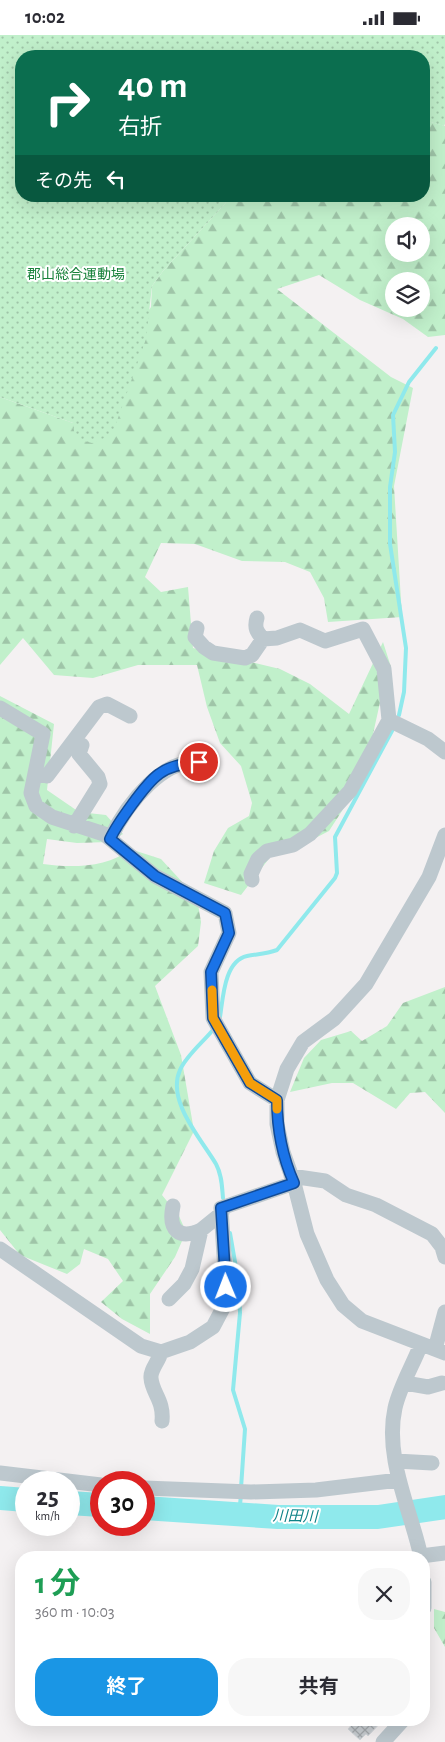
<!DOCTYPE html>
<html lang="ja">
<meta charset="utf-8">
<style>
body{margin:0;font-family:"Alegreya Sans","Noto Sans JP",sans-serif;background:#f7f7f7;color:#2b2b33;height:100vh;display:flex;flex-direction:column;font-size:19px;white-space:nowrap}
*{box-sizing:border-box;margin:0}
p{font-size:16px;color:#7c7c81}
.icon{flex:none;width:28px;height:28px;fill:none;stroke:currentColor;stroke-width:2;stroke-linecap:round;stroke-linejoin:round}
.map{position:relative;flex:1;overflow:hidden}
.drawer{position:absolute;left:15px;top:1516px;width:415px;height:175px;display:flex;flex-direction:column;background:#fff;border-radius:20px;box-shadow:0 5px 20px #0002}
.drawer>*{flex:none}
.hud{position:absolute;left:15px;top:15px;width:415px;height:152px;border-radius:20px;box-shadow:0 5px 20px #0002;background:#0b6e4f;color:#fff;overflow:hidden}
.fabs{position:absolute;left:385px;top:182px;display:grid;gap:10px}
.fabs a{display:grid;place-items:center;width:45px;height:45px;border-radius:50%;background:#fff;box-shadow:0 5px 20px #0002;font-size:25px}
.speed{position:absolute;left:15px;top:1436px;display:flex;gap:10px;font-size:25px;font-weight:700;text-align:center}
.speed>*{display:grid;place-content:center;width:65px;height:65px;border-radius:50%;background:#fff;box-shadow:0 5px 20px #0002;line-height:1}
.speed small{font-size:12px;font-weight:400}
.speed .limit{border:8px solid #d22;background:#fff;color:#111}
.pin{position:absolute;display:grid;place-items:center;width:42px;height:42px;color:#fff;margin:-21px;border:2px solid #fff;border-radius:50%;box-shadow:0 1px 5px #0007}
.me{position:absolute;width:55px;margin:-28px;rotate:359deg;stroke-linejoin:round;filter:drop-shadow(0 0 4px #0008)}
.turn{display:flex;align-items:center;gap:18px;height:105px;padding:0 20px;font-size:22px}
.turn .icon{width:65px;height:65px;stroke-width:2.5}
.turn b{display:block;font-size:35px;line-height:42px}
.then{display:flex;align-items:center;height:48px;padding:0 20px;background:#0003;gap:10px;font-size:19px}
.round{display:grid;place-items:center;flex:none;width:52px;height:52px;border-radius:20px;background:#f7f7f7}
.summary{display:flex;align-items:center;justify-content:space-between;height:85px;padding:0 20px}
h1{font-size:30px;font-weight:700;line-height:38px;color:#1e9e55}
.action{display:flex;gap:10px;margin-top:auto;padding:10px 20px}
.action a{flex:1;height:58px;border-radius:20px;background:#1a96e5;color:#fff;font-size:20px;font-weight:700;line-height:58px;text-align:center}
.action a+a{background:#f7f7f7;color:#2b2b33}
.status{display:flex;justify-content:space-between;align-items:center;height:35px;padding:0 25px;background:#fff;direction:ltr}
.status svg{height:14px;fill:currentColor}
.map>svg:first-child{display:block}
.forest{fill:url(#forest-firs);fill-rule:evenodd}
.park{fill:url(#park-dots)}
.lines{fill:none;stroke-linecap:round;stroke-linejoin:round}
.stream{stroke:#8fe9ec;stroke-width:4}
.river{stroke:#8fe9ec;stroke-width:24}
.building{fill:url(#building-cross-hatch);stroke:#d5d9dd}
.minor{stroke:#bdc8ce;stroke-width:15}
.route-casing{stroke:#114b97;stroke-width:12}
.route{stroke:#1a73e8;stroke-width:9}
.slow{stroke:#f59e0b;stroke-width:9}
.labels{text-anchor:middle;stroke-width:4;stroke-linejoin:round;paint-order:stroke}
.park-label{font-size:14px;fill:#18823b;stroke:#fff}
.water-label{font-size:15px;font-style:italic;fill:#0e8287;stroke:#fff}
</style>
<div class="status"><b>10:02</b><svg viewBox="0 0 49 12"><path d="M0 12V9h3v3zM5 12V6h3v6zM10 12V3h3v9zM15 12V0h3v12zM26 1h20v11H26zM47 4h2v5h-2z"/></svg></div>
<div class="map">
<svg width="445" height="1707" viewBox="0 0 445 1707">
<defs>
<pattern id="forest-firs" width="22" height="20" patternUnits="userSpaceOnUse" patternTransform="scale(1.25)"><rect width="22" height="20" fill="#c1f0cb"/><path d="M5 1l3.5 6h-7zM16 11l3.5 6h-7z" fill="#9fc5a8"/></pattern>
<pattern id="park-dots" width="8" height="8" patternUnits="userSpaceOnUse" patternTransform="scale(1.25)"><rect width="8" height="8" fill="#c1f0cb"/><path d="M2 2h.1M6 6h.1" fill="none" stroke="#9fc5a8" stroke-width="1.8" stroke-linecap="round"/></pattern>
<pattern id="building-cross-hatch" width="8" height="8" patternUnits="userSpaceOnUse" patternTransform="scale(1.25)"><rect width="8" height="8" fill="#c8cdd1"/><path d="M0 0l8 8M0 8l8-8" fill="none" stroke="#a4a9ad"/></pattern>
</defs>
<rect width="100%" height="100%" fill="#f4f1f2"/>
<path class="forest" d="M424 85 445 91V300L428 302 403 284 360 265 319 240 277 254 391 342 413 353 394 451 402 582 328 587 324 563 310 537 285 527 242 526 195 509 161 508 145 542 161 557 188 552 193 613 280 634 310 649 349 679 383 607 391 632 381 663 371 708 351 762 329 796 294 814 271 821 241 860 204 848 214 816 228 793 249 781 252 768 241 731 220 708 207 672 197 630H138L93 643 54 640 23 603 0 630V362L73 388 151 272 152 251 163 236 232 161H424ZM394 191H421V219H394ZM394 246H421V274H394Z
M0 661 54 689 47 755 79 777 106 780 123 799 109 807 77 808 47 804 43 829C70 833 108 833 130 814L161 824 197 863 201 887 198 911 155 951 181 1020 194 1096 162 1160 179 1181 186 1197 175 1222 150 1259V1299L122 1284 101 1267 123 1246 108 1224 84 1214 80 1229 67 1239 20 1220 0 1195Z
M445 952V1078L425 1057 410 1058 396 1074 353 1048H332L290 1057 304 1023 321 1005 351 996 362 1006 387 991 403 968Z
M434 1574 445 1577V1612L434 1593Z"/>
<path class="park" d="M0 0H445V89L444 91 424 85V21H21V161H232L163 236 152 251 146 304 112 400 92 408 75 404 73 388 0 362Z"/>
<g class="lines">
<path class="stream" d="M399 680 404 657 406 613 390 509V452L395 417 393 380 409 347 436 313
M220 982C223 964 224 926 247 921 257 919 266 919 277 915L335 843 337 838 335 802 393 694
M212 996C202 1008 186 1021 180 1035 166 1066 202 1105 216 1129 222 1140 222 1152 223 1163
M230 1198 239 1250 240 1278 233 1355 245 1394 241 1453
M239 1479 241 1460"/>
<path class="river" d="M0 1463 26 1465
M69 1468 101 1470
M144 1473 278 1482H378L445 1472"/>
</g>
<path class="building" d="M356 1685H383L368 1701 366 1699 360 1705 348 1694Z"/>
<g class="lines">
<path class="minor" d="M257 583C254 593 257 597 263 604
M197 593 195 602 204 612 213 618 245 623 252 620 263 604 277 603 300 595 325 606 363 594 384 634 389 685 428 704 445 717
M0 673 43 699 31 758 36 771 52 782 104 799 155 841 225 878 229 898 211 937 213 983 250 1048 277 1065
M35 738 47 741 99 672 107 669 130 681
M74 791 100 749 98 742 79 719 82 710
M445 800 429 842 366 949 334 984 303 1007 287 1034 277 1065V1089L283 1117 294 1148 307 1199 327 1245 343 1270 362 1286 445 1318
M110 804C126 771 164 718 206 728
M252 845 251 839 258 824 267 816 293 810 310 799 350 756 389 685
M291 1141 325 1146 346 1160 376 1170 432 1199 442 1212 445 1222
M173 1171C168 1195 179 1205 201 1195
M0 1214 141 1311 161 1317 190 1307 213 1292 223 1273 226 1252 221 1173 294 1148
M169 1264 184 1249 192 1234 201 1195 222 1178
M435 1314 445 1277
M161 1317C159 1326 150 1335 151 1343 152 1358 164 1365 162 1386
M405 1348 428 1352 442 1348
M396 1426 432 1428
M0 1438 101 1450
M144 1453 251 1457 316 1455 399 1445
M421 1521 445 1518
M421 1522C411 1475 384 1423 395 1373 400 1351 413 1330 421 1309
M424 1547V1573
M383 1707 403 1685"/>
</g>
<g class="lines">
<defs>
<path id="route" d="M199 727C185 729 171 730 159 739 146 748 117 789 110 804L155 841 225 878 229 898 211 937 213 983 250 1048 277 1065C277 1094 282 1121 294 1148L221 1173 226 1252"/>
</defs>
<use href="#route" class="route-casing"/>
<use href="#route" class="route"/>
<path class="slow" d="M212 955 213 983 250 1048 277 1065V1074"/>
</g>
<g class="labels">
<g class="park-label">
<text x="76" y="244">郡山総合運動場</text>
</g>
<g class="water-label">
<text transform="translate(295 1481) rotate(1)" y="5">川田川</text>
</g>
</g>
</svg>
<div class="fabs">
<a><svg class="icon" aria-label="sound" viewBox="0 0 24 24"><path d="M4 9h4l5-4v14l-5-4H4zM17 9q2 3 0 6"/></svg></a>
<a><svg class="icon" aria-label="layers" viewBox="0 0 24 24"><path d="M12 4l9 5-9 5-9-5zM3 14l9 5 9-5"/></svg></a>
</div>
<div class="speed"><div>25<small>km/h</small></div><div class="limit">30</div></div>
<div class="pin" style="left:199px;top:727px;background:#d93025"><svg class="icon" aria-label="arrive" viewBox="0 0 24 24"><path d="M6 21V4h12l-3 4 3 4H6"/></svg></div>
<svg class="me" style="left:226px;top:1252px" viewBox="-20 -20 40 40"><circle r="17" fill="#1a73e8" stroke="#fff" stroke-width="3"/><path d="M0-11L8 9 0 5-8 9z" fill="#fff"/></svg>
<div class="hud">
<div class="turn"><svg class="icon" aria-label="right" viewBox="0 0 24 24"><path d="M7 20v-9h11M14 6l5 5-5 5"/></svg><div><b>40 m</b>右折</div></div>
<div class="then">その先<svg class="icon" aria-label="left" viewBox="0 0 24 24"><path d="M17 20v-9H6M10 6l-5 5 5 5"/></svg></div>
</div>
<section class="drawer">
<div class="summary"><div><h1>1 分</h1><p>360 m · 10:03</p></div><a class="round"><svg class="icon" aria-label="close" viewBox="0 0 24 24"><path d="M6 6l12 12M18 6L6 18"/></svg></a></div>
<div class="action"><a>終了</a><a>共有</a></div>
</section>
</div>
